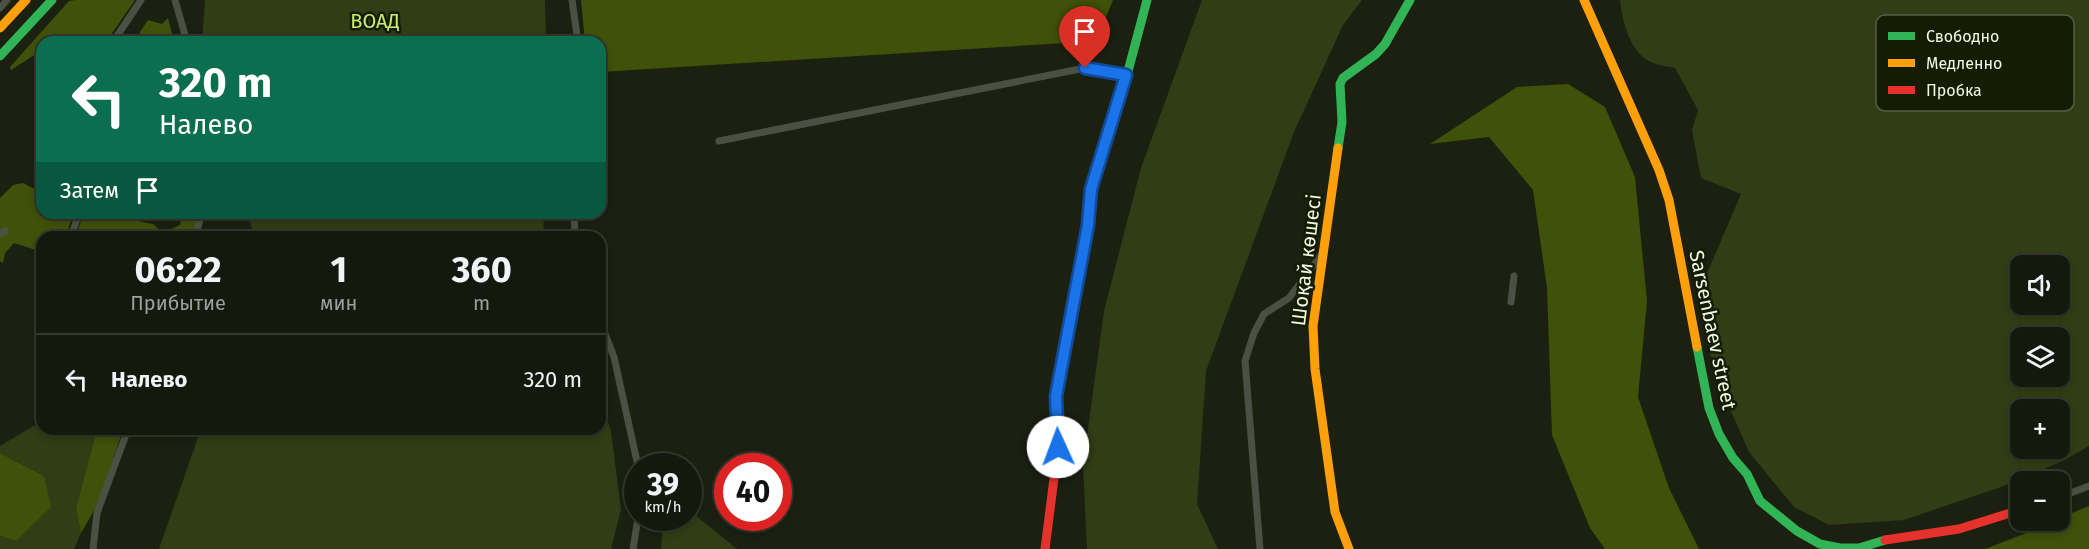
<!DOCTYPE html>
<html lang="ru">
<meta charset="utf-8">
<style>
body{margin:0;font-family:"Fira Sans",sans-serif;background:#1d2116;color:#f1f3f6;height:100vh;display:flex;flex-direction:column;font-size:22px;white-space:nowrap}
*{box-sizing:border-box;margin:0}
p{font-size:20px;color:#9da09d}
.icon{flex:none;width:33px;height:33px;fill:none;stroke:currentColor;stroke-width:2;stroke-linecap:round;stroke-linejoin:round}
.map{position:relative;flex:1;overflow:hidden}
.panel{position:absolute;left:36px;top:231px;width:570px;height:204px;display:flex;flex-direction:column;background:#14180d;border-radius:18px;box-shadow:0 3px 9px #0003,0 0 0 2px #33372e}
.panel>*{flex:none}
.top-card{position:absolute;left:36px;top:36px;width:570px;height:183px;border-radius:18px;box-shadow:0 3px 9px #0003,0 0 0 2px #33372e;background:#0b6e4f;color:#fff;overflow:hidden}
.tools{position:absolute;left:2010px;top:255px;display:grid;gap:12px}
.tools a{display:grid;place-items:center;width:60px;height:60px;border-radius:12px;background:#14180d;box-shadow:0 3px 9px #0003,0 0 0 2px #33372e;font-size:30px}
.speed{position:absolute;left:624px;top:453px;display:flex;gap:12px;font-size:30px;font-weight:700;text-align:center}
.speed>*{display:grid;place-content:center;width:78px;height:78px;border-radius:50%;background:#14180d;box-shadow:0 3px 9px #0003,0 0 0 2px #33372e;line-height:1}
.speed small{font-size:15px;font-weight:400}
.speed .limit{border:9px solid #d22;background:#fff;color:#111}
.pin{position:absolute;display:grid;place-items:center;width:51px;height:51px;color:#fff;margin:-62px -26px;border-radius:50% 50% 50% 0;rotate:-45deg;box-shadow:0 0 6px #0007}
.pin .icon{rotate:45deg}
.me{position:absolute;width:66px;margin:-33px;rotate:358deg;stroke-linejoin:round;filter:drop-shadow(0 0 4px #0008)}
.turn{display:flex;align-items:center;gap:21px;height:126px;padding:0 24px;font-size:27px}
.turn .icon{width:78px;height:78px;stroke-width:2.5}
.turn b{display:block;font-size:42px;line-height:51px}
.then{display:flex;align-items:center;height:57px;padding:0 24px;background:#0003;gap:12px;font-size:22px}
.eta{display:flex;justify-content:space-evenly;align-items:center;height:102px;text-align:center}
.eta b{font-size:36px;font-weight:700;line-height:42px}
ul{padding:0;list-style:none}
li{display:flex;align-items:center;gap:18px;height:90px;padding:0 24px;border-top:2px solid #33372e}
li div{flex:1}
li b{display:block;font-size:22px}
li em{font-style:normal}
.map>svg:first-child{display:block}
.green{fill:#313d14;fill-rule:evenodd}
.forest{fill:#405109}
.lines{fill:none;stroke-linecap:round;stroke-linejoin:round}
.street{stroke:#4c5044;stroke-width:7}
.fast{stroke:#30b455;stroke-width:9}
.slow{stroke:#ff9f0a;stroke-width:9}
.jam{stroke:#e5322d;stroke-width:9}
.route-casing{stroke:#114b97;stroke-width:15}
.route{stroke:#1a73e8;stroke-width:10}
.labels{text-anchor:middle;stroke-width:5;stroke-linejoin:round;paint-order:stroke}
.park-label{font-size:20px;fill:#c8ec6f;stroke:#151c03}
.street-label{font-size:20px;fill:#f2f8e7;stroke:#151c03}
.key{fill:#151c03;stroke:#575e47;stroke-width:1.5}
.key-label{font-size:16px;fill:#f2f8e7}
</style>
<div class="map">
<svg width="2089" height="549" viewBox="0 0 2089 549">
<rect width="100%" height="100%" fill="#1b2011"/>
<path class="green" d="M205 0H545L546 42H202Z
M1202 0H1362L1343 25 1294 132 1206 371 1197 504 1218 549H1087L1083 466 1104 311 1141 168Z
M1620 0H2089V446L2065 460 2001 487 1904 520 1829 525 1794 507 1749 452 1714 373 1699 292 1741 194 1701 178 1692 130 1698 110 1675 68C1667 66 1654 65 1647 60 1628 47 1623 22 1620 0ZM2020 266H2060V304H2020ZM2020 338H2060V376H2020ZM2020 410H2060V448H2020Z
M247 213H544L543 237H255Z
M600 400 611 431 621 510 611 549H159L201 429H600Z
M42 421V429H97L76 508 81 533 74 549H0V536L16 541 44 476 0 453V446Z
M689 510 690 511 737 549H661L664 518H688Z"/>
<path class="forest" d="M76 0H135L106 42H42V55L39 52 11 70 10 67 69 1Z
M581 0H1113L1096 41 600 72V42H585Z
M168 18 174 42H139L140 32 148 20 162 24Z
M1568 84 1605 107 1635 177 1647 301 1638 397 1669 488 1699 549H1605L1590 528 1552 435 1547 288 1533 190 1489 137 1430 144 1517 87Z
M23 183 42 193V213H73L66 237H42V252L14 243 5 253 3 263 0 261V198L13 185Z
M98 213 153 224 163 233 180 225 183 213H199L193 237H76L83 214Z
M97 429H123L99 502 81 533 76 508Z
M0 453 44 476 51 507 16 541 0 536Z
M2089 506V549H1985L2060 520V518Z"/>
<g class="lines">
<path class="street" d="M175 0 187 42
M572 0 578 42
M0 8 7 0
M113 42 141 0
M719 141 1085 68 1126 75
M574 213 575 237
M0 234 5 231
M71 237 79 213
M195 237 202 213
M1511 302 1514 276
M600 321 614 357 638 466
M2060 497 2089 486
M93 549 97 513 128 429
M633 549 638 518
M1260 549 1245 361 1254 333 1264 314 1289 298 1322 254"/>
<path class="fast" d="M0 56 52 0
M1338 148 1342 122 1340 84 1343 78 1376 54 1385 44 1410 0
M1088 222 1091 189 1123 90 1147 0
M1697 347 1709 408 1719 434 1733 458 1747 474 1760 501 1797 531 1820 544 1840 548H1859L1885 540"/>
<path class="slow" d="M1584 0 1659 170 1669 200 1697 347
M0 28 26 0
M1338 148 1313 326 1315 369 1335 512 1349 549"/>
<path class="jam" d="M1885 540 1959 529 2020 510
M1045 549 1058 447 1057 396 1088 222"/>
</g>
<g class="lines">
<defs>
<path id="route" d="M1058 447 1056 396 1088 225 1091 189 1126 75 1085 68"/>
</defs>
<use href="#route" class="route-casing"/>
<use href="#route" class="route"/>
</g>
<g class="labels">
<g class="park-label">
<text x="375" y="28">ВОАД</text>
</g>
<g class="street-label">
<text transform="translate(1306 260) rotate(-83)" y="7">Шоқай көшесі</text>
<text transform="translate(1713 330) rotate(78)" y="7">Sarsenbaev street</text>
</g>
</g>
<rect x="1876" y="15" width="198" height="96" rx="9" class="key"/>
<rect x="1888" y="32" width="27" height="8" fill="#30b455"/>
<rect x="1888" y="59" width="27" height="8" fill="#ff9f0a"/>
<rect x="1888" y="86" width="27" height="8" fill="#e5322d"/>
<g class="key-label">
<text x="1926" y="42">Свободно</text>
<text x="1926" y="69">Медленно</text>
<text x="1926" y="96">Пробка</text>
</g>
</svg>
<div class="tools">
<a><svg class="icon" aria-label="sound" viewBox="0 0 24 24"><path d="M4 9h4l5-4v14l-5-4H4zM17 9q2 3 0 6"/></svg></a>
<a><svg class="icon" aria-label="layers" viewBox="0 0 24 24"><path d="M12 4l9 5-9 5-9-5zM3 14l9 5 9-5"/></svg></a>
<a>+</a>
<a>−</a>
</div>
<div class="speed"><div>39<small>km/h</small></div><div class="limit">40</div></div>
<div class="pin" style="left:1085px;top:68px;background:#d93025"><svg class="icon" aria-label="arrive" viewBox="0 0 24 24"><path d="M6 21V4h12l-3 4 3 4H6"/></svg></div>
<svg class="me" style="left:1058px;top:447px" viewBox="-20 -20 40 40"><circle r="19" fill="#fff"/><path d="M0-13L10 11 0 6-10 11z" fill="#1a73e8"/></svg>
<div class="top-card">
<div class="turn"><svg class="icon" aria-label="left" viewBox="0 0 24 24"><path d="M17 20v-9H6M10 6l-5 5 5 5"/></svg><div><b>320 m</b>Налево</div></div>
<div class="then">Затем<svg class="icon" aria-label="arrive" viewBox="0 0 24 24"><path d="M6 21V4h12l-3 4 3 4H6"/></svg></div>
</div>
<section class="panel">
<div class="eta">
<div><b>06:22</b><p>Прибытие</p></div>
<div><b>1</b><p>мин</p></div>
<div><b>360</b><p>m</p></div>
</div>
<ul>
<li><svg class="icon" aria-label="left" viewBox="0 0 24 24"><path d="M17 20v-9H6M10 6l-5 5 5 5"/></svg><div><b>Налево</b></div><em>320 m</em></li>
</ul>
</section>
</div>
